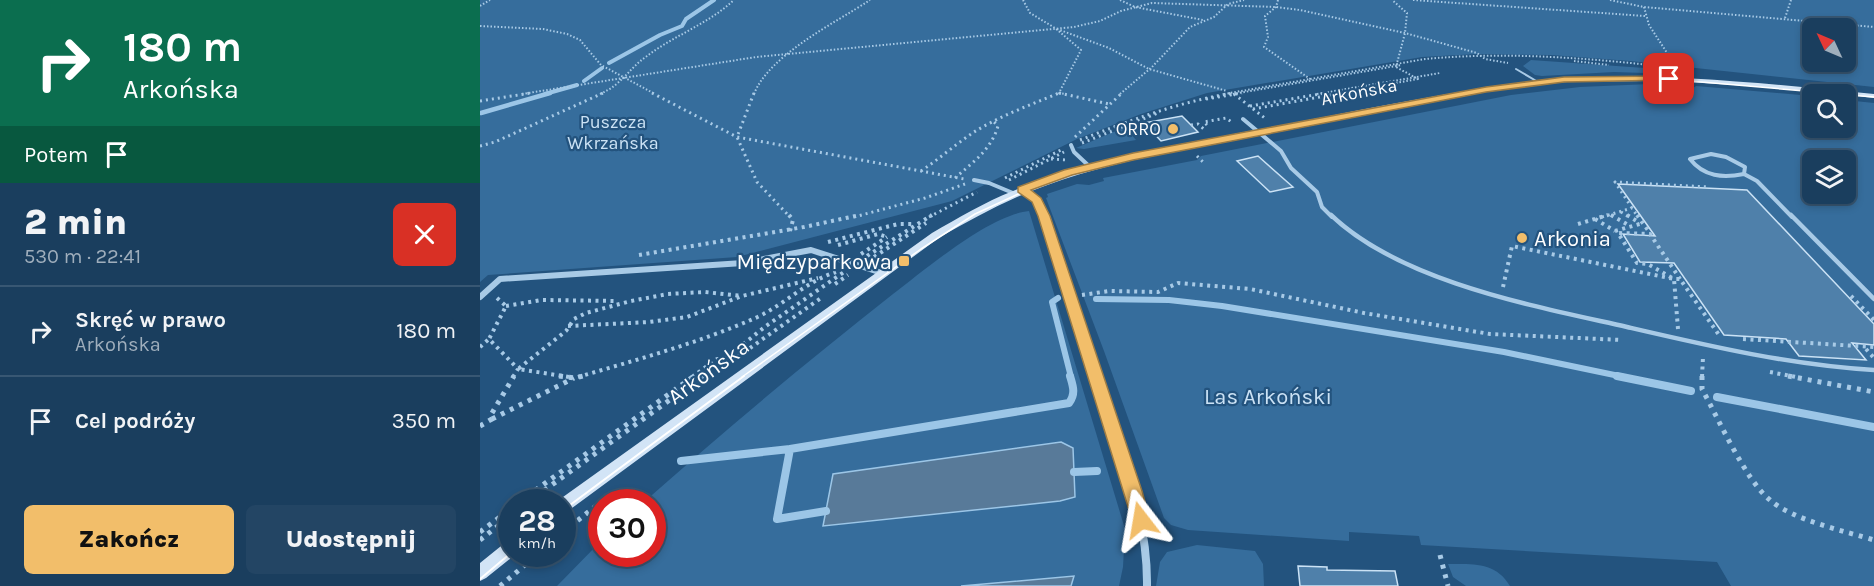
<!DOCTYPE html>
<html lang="pl">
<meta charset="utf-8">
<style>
body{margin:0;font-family:Karla,sans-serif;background:#234564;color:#f1f3f6;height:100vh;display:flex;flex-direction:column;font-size:22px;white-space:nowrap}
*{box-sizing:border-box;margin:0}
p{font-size:20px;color:#9faebc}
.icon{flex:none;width:33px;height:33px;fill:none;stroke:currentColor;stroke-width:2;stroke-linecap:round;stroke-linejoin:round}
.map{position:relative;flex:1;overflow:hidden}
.details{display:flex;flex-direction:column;background:#1a3e5e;width:480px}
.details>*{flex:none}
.hud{background:#0b6e4f;color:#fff;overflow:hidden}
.needle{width:39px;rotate:314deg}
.tools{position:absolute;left:1322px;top:18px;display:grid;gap:12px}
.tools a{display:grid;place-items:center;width:54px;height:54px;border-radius:9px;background:#1a3e5e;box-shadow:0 3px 9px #0003,0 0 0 2px #385773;font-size:30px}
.speed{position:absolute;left:18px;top:489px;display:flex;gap:12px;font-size:30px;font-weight:700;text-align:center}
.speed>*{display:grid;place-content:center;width:78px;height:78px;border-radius:50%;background:#1a3e5e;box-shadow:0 3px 9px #0003,0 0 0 2px #385773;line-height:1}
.speed small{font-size:15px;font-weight:400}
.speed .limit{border:9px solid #d22;background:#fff;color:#111}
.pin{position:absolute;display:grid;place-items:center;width:51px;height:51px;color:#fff;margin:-26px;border-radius:12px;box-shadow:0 3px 9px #0006}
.me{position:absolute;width:66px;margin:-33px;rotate:346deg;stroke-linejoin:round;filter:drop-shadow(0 0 4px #0008)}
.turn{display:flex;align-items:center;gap:21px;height:126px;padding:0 24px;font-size:27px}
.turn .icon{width:78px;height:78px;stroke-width:2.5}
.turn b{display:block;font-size:42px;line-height:51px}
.then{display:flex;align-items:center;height:57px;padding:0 24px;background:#0003;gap:12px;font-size:22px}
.round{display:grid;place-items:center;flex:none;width:63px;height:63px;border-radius:9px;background:#234564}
.headline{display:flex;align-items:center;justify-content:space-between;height:102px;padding:0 24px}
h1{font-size:36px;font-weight:800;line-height:45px}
.action{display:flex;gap:12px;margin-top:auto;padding:12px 24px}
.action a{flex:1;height:69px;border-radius:9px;background:#f2be6a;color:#111;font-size:24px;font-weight:800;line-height:69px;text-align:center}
.action a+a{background:#234564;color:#f1f3f6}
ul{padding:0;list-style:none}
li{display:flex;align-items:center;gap:18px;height:90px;padding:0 24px;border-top:2px solid #385773}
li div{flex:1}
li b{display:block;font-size:22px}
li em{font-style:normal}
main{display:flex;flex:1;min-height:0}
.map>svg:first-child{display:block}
.green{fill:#366d9c;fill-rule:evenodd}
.water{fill:#587a99;stroke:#9cc6e7;stroke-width:1.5}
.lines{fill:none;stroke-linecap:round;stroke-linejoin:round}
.stream-far3{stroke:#9cc6e7;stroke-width:4}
.stream-far2{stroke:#9cc6e7;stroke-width:4.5}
.stream-far1{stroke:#9cc6e7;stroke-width:6}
.stream{stroke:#9cc6e7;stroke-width:8}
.building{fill:#4f80aa;stroke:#cbe2f5;stroke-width:1.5}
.path-far3{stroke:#a8cae6;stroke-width:2;stroke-dasharray:1.5 2;stroke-linecap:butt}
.path-far2{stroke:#a8cae6;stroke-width:3;stroke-dasharray:2 4;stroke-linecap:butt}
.path-far1{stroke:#a8cae6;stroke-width:4;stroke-dasharray:3 4.5;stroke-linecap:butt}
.path{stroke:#a8cae6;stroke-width:5;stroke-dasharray:4 6;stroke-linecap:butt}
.lane-far2{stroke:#a8cae6;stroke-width:2}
.lane-far1{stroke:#a8cae6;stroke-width:4}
.lane{stroke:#a8cae6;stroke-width:4.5}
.street-far2{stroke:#a8cae6;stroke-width:4.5}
.street-far1{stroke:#a8cae6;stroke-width:6}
.street{stroke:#a8cae6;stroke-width:8}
.secondary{fill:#d2e4f6;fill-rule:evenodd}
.tram-far1{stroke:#fff;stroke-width:1.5}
.tram{stroke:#fff;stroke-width:2}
.route{fill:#f2be6a;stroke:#9d7c45;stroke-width:1.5}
.poi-dot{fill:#f2be6a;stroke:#23537e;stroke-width:2}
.labels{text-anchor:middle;stroke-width:4.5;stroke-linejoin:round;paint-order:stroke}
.far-street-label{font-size:18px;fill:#fff;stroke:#23537e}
.far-park-label{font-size:18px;fill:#cbe2f5;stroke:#23537e}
.far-poi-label{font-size:18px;fill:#fff;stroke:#23537e;text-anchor:end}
.poi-label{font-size:22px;fill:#fff;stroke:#23537e;text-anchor:start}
.street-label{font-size:22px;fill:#fff;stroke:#23537e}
.park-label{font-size:22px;fill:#cbe2f5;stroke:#23537e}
</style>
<main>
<section class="details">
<div class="hud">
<div class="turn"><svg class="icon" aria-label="right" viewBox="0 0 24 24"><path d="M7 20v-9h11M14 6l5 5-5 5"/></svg><div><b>180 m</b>Arkońska</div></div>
<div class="then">Potem<svg class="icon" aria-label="arrive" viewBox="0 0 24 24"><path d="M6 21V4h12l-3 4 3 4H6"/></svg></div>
</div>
<div class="headline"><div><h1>2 min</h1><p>530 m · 22:41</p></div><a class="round" style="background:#d93025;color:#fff"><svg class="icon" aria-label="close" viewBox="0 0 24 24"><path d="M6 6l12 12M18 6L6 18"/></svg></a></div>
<ul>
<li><svg class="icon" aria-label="right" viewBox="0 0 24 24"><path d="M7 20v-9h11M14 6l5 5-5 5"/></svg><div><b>Skręć w prawo</b><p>Arkońska</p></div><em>180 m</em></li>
<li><svg class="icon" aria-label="arrive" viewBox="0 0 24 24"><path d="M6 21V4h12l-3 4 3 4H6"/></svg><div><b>Cel podróży</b></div><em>350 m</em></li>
</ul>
<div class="action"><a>Zakończ</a><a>Udostępnij</a></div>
</section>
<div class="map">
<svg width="1394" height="586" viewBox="0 0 1394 586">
<rect width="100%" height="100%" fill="#23537e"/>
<path class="green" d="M0 0H1394V87L1150 61 1071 55 998 54 942 57 727 93 661 114 597 139 472 201 257 257 8 275 0 282ZM1332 28H1365V62H1332Z
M1051 60 1193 70 1196 74 1134 72 1062 76 1055 75 1043 66Z
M1170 84 1184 85 1209 91 1216 86 1332 96V128H1365V100L1394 103V586H1251L1237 562 941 545 939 536 869 532V541L708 530 691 525 684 518 624 351 566 198 568 197 567 194 597 184 609 185 624 181 623 178 717 160 721 156 1031 95 1100 87ZM1332 160H1365V194H1332Z
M645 127 656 140 604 149 596 148Z
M549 211 645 529 643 567 639 586H591L593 576 481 586H77L121 541 122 554H172V502H164C245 430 328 361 413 294 446 269 509 215 549 211ZM581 442 593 448 595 497 580 501 343 526 354 474Z
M717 545 775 551 783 564 784 586H676L680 562 687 552Z
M968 564C993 564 1016 562 1030 586H986L973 577Z"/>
<path class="water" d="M581 442 593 448 595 497 580 501 343 526 353 474Z
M594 576 591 586H481Z"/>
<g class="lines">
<path class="stream-far3" d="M129 63 180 35 202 26 206 19 234 0
M104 81 122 68
M65 94 97 85"/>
<path class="stream-far2" d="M1 113 70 93"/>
<path class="stream-far1" d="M578 298 572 302 591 377
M616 299 689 300 742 306 1024 352 1144 377"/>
<path class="stream" d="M1137 376 1211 391
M1237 397 1394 427
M310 449 589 403C596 394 593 386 590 376
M201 461 310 449 297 519 346 511
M594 472 617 471"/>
</g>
<path class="building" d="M702 116 718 132 681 141 664 123Z
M778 156 813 187 790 192 757 161Z
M1138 184 1267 190 1394 324V345L1372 343 1386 360 1319 356 1306 339 1244 335 1194 263 1160 262 1143 234 1175 236Z
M818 566 847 567V570L915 571 918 586H820Z"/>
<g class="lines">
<path class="path-far3" d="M543 0 550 13 575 28 601 50 579 93 585 94
M640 0 655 7 723 20
M798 0 796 7 785 16 788 37 784 47 830 79
M933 0 1165 16
M1130 0 1164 7 1394 27
M0 6 10 0
M1164 7 1169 25 1191 59
M1305 18 1311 0
M0 26 63 29 87 34 100 40 121 65 175 94
M577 29 629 48 669 69 747 91
M1094 61 1129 65
M42 94 276 57 594 27 620 21 641 11 672 3 796 7 820 10 925 33 997 53 1005 59 1028 63
M120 94C143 84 148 69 167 56 195 35 228 24 254 0
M274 94C289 55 355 23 390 0
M576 94 579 93
M640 94 672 67 710 27 734 17 748 4 764 0
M744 94 945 59C1020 52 1095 57 1170 65
M753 94 922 65
M837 94 960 73
M854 94 938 79 916 67 925 33 927 13 912 0"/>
<path class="path-far2" d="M172 93 257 137 484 179
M274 93 257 137 277 182 310 217
M579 93 629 104
M754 94 786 119
M726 99 762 93
M0 101 51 93
M770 106 846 93
M773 109 862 93
M711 125 718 124 726 131
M727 125 724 122 746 118 753 123
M664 129 660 125 666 124
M595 137 642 93
M600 140C651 120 699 102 753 93
M602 143 678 113
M0 146 15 142 123 93
M717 156 724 163
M571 159 587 160
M441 171C459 159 476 144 494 132 520 116 550 105 579 93
M475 178C493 162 511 150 518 126L513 121
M525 178 583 149
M529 180 584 152
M1152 208 1135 182 1229 187
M1141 212 1149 217
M1131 215 1134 217
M374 217 445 198 485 184
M449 217 497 192
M1122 217 1152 208 1158 217"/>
<path class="path-far1" d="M309 215 313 220 310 231
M1131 215 1150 226
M1147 215 1160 223
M1157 215 1170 233
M1115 219 1135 231
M1098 224 1128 215
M1135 231 1163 223
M348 242 418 224H434
M358 245 398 234 407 237
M381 254 407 237
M159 255 324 227 380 215
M387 256 452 215
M394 257 446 223
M355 284 368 275
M1023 287 1032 246 1194 279 1168 264 1157 263 1138 233 1170 234 1200 279
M602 295 629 291 678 292 698 283 770 289 884 313 1010 334 1142 340
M1371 296 1394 320
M17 298 26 306 9 339 38 369 33 377
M26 306 62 300 136 301
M88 326 169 322 207 317 262 296 338 278
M1198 329 1194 279H1200L1239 335
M1263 339 1394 347
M0 347 9 339
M1386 349 1394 358
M1290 372 1316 377
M89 377 38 369 86 331 94 319 106 313 151 301 188 294 225 292 262 296
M98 377C156 360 218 343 273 319 302 307 326 281 356 272
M212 377 237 359 253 360 341 298
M222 377 286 326 364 272
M1222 377 1223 357"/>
<path class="path" d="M79 376 95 378 103 376
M1222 376V389C1238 418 1266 481 1290 500 1313 520 1364 531 1394 540
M1308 376 1394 392
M12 419 94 378
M0 426 12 419V413L34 376
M39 502 214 376
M48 502 223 376
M0 532 32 508
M82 533 131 494
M0 540 32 515
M960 555 968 586
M20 586 58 554"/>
<path class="lane-far2" d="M1196 67 1201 79 1196 88
M1036 69 1058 82"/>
<path class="lane-far1" d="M763 119 801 151 811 168 837 192 842 207 852 217
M591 145 594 152 610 167
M1231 154 1246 157 1265 167 1264 174C1243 178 1224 177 1210 159Z
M1264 174 1277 181 1312 217
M494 180 509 183 533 193"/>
<path class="lane" d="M851 215C921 282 1054 306 1147 327 1229 346 1310 365 1394 370
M1311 215 1394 299"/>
<path class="street-far2" d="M542 189 557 200 564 217"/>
<path class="street-far1" d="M564 215 616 377
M0 297 20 279 263 263 331 250 402 273"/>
<path class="street" d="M615 376C638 445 668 512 667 586"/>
<path class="secondary" d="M1124 76C1214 76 1304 85 1394 94V98C1294 88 1190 76 1087 82 988 88 890 113 793 132 707 149 618 162 537 197 510 209 485 223 460 237L88 511 82 512V502H76L452 233C478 218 505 202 533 191 626 155 725 140 823 121 923 102 1022 81 1124 76Z
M32 540V554H36L6 578 0 581V563L26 542Z"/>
<path class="tram-far1" d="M262 377 441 249 495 214 547 190 580 177 650 159 971 96 1080 81 1198 80 1394 97"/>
<path class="tram" d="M82 511 264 376
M0 579 32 552"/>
</g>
<path class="route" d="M1189 76 1192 77V80L1084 82 1006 92 653 160 592 175 551 190 561 198 570 216 662 491 670 520 668 526 661 528 654 526 558 216 552 202 538 192V187L584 170 653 153 1006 87 1084 77Z"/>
<g class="poi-dot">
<circle cx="693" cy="129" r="6"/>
<circle cx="1042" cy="238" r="6"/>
<rect x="418" y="255" width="12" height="12" rx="3"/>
</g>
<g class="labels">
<g class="far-street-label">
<text transform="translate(879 92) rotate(-11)" y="6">Arkońska</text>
</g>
<g class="far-park-label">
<text x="133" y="128">Puszcza<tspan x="133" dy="21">Wkrzańska</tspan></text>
</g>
<g class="far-poi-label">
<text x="681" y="135">ORRO</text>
</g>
<g class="poi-label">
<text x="1054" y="246">Arkonia</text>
<text x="412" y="269" text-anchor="end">Międzyparkowa</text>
</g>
<g class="street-label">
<text transform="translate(228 371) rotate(-36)" y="8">Arkońska</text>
</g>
<g class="park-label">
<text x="788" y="404">Las Arkoński</text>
</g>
</g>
</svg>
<div class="tools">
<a><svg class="needle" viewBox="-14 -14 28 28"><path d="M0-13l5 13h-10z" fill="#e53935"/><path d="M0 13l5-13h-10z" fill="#9faebc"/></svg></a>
<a><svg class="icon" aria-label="search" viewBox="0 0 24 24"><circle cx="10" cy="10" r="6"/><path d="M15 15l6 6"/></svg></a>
<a><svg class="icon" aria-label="layers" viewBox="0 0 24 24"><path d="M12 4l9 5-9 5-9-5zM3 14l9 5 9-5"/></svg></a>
</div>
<div class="speed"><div>28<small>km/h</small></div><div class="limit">30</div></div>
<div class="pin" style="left:1189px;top:79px;background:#d93025"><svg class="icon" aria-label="arrive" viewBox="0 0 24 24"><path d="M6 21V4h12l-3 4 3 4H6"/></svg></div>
<svg class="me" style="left:661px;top:520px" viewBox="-20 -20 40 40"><path d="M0-17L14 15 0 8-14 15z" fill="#f2be6a" stroke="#fff" stroke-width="4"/></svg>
</div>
</main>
